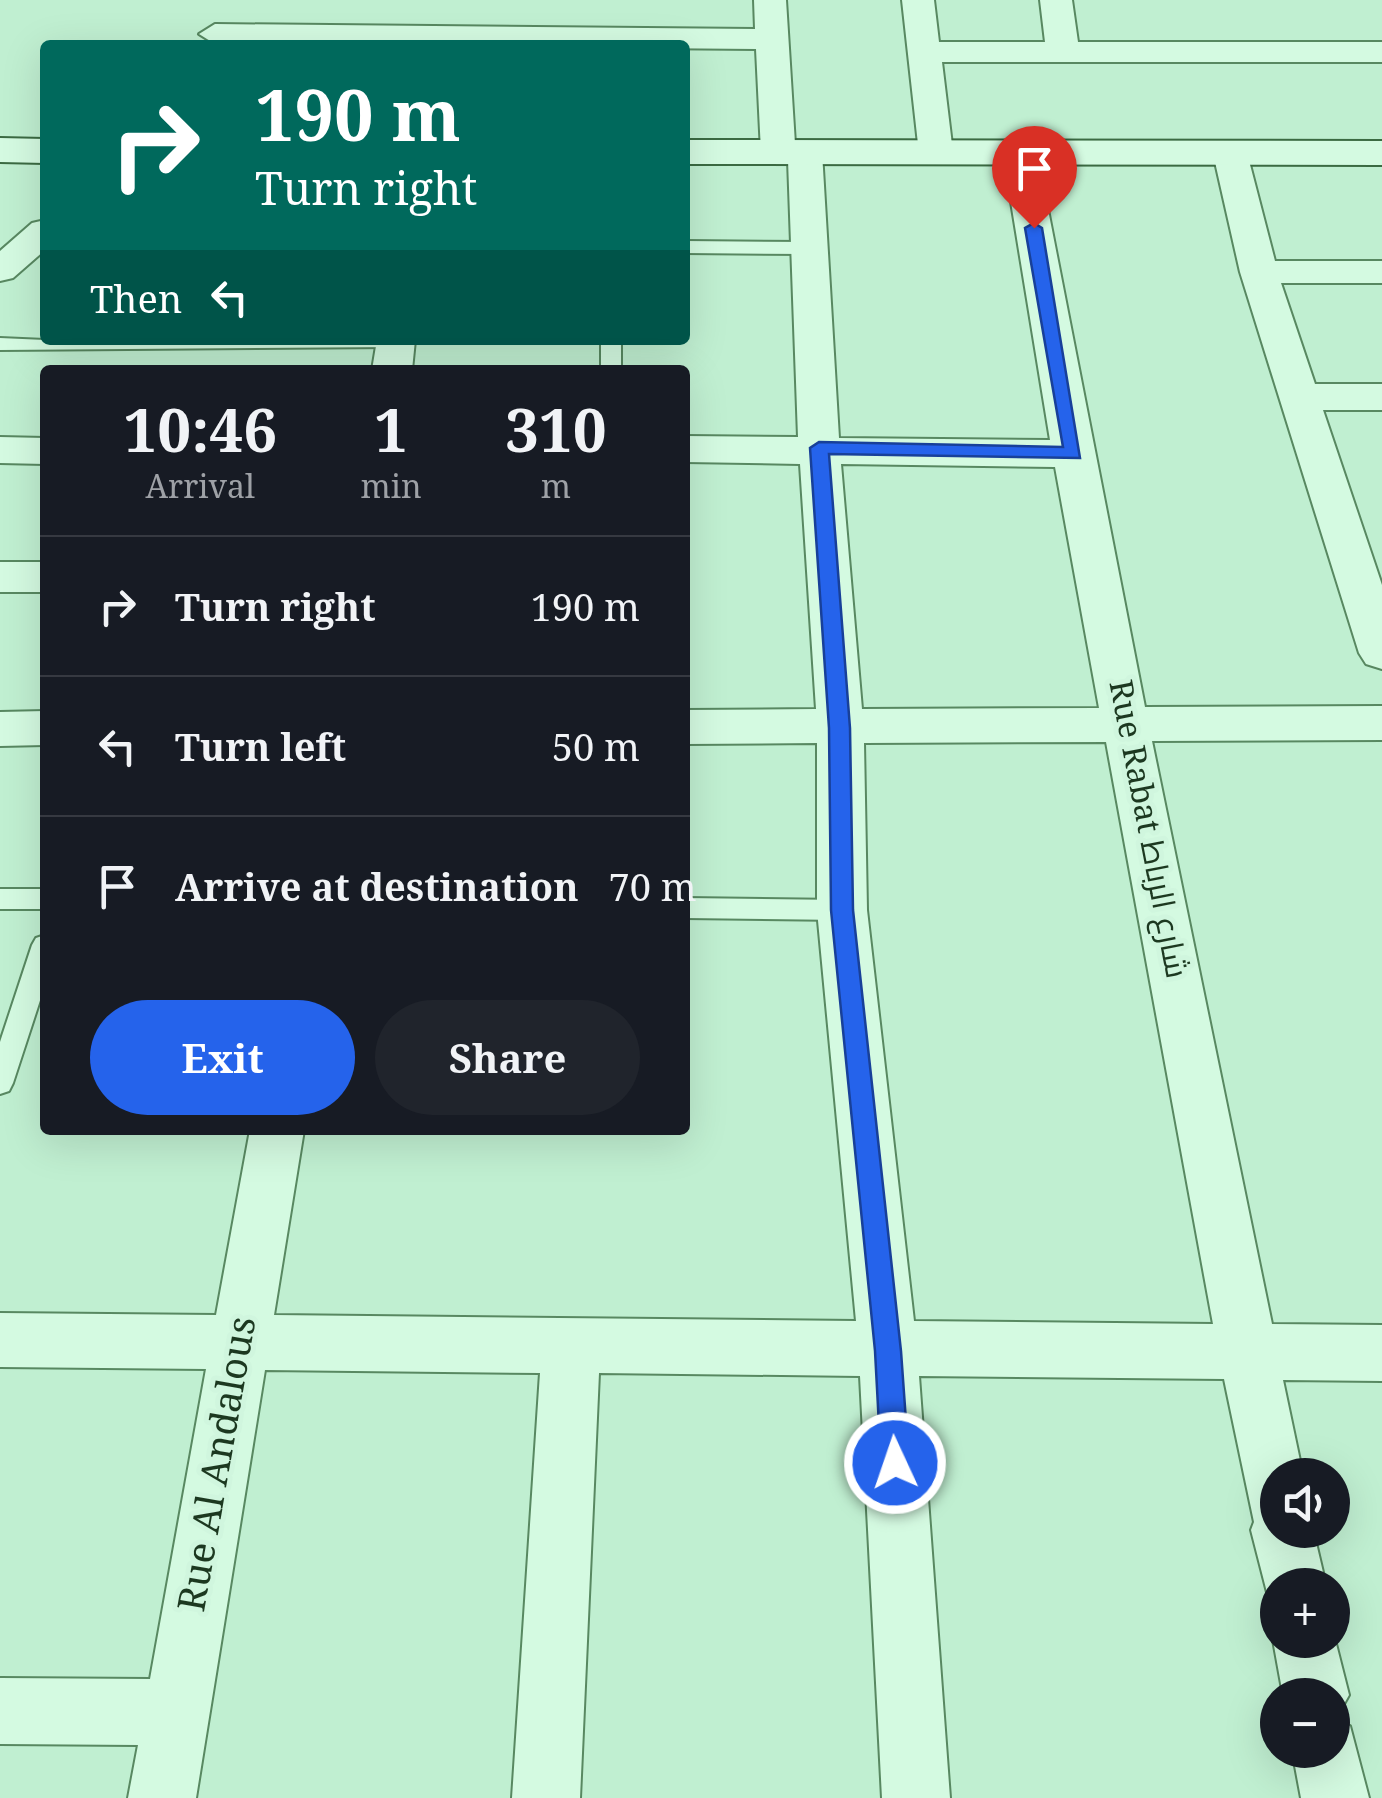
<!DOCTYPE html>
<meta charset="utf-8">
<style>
body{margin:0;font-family:"Noto Serif",Cairo,serif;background:#20242c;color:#f1f3f6;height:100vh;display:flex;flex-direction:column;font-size:38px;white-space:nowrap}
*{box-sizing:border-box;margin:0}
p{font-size:32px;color:#9ea1a6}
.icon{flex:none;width:55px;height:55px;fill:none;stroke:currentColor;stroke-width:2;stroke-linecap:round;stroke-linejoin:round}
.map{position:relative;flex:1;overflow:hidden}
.side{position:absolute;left:40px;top:365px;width:650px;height:770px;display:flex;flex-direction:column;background:#171b24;border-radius:10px;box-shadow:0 10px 40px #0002}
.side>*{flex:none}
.guide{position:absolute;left:40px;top:40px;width:650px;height:305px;border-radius:10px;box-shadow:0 10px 40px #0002;background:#00695c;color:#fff;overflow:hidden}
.tools{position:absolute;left:1260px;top:1458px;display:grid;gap:20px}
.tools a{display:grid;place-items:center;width:90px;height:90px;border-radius:50%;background:#171b24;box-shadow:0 10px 40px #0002;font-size:50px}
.pin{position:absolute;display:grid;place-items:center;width:85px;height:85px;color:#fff;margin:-102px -42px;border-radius:50% 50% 50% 0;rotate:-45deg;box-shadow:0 0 10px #0007}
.pin .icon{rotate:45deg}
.me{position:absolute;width:110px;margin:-55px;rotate:357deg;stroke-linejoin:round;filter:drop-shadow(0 0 8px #0008)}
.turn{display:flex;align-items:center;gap:35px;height:210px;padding:0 50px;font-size:45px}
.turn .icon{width:130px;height:130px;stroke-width:2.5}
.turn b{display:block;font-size:70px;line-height:85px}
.then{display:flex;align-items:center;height:95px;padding:0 50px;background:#0003;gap:20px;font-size:38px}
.eta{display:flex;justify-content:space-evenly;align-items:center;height:170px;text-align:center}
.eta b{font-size:60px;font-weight:700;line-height:70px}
.action{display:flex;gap:20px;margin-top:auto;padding:20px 50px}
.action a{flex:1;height:115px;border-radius:60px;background:#2563eb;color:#fff;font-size:40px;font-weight:700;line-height:115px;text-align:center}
.action a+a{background:#20242c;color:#f1f3f6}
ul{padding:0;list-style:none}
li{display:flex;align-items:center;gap:30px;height:140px;padding:0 50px;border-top:2px solid #363941}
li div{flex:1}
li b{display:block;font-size:38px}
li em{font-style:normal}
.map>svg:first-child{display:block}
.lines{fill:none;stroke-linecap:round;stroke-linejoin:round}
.lane-casing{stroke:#588861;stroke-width:4}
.street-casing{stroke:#588861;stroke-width:4}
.secondary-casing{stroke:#3b6a42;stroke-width:4}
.lane{fill:#d4fae1;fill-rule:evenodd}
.street{fill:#d4fae1;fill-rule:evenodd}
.secondary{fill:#d4fae1;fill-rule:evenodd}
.route{fill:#2563eb;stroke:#184099;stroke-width:2.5}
.labels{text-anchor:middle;stroke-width:10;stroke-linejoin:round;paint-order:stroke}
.street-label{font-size:32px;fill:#1c3820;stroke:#d0f6de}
.near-street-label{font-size:38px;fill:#1c3820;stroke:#d0f6de}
</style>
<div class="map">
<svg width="1382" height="1798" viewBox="0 0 1382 1798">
<rect width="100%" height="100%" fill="#c0efd1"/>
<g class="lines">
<defs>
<path id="lane" d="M685 241 808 242 817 248 808 254 685 253Z
M0 338 45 340 406 341 396 347 0 350Z
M601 340H621V370H601Z
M0 889H45V909H0Z
M685 898 842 900 851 903 855 910 851 917 842 920 685 918Z
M45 935V985L13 1083 9 1091 0 1094V1042L32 945 36 938Z"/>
<path id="street" d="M754 0H786L795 144 817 145 822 152 839 438 1050 440 1003 153 1008 146H1032L1037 153 1145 707 1382 706V740L1152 741 1272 1324 1382 1325V1381L1283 1380 1303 1475H1278V1530H1313L1326 1585H1278V1610L1271 1608 1251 1530 1254 1522 1224 1379 919 1376 950 1798H882L860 1376 599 1373 580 1798H512L540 1373 265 1370 196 1798H128L138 1745 0 1744V1678L150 1679 206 1369 0 1367V1313L216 1315 250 1130H304L274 1315 856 1321 817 910V743L685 744V710L816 709 800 464 685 462V436L798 437 788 160 766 159 761 152 756 49 215 44 199 34 215 24 755 29ZM841 464 1055 467 1099 708 862 709ZM1106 742 1213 1324 914 1321 867 910 864 743Z
M902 0H934L939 42H1045L1040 0H1072L1078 42H1382V62H942L953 153 948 160H924L919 153Z
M1230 143 1242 146 1247 153 1275 261H1382V283H1281L1315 384H1382V410H1323L1382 585V669L1366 664 1359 653 1240 272 1213 153 1218 146Z
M45 220V250L13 278 0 281V251L32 223Z
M377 340H415L412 370H372Z
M0 437 45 438V464L0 463Z
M0 562H45V592H0Z
M45 711V745L0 746V712Z
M1278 1628V1640H1332V1628L1349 1695 1335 1720 1350 1726 1369 1798H1301L1292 1750H1332V1695H1283L1273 1640Z"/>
<path id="secondary" d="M0 138 45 139V163L0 162Z
M685 140 1382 141V165L685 164Z"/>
</defs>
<use href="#lane" class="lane-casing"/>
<use href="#street" class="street-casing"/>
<use href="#secondary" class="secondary-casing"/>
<use href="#lane" class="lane"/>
<use href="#street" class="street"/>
<use href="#secondary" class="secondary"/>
</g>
<path class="route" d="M1034 223 1042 228 1080 458 829 454 850 728 853 910 901 1351 909 1463 905 1472 895 1476 885 1472 881 1463 875 1351 831 910 829 728 810 448 819 442 1063 447 1025 228Z"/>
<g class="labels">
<g class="street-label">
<text transform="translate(1149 829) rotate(79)" y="11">Rue Rabat شارع الرباط</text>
</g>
<g class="near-street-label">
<text transform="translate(217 1464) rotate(-80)" y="13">Rue Al Andalous</text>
</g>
</g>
</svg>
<div class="tools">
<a><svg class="icon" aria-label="sound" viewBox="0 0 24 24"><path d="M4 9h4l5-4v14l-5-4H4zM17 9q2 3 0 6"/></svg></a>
<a>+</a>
<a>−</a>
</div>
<div class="pin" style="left:1034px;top:228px;background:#d93025"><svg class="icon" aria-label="arrive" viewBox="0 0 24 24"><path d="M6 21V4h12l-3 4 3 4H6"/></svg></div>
<svg class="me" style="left:895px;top:1463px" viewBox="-20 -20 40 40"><circle r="17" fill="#2563eb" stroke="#fff" stroke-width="3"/><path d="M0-11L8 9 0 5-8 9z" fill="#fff"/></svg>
<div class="guide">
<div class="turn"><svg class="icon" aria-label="right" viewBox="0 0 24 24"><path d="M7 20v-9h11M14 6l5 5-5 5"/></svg><div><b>190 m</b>Turn right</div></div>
<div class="then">Then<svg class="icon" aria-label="left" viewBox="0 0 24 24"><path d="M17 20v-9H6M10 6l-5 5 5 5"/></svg></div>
</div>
<section class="side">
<div class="eta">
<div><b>10:46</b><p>Arrival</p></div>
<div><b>1</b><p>min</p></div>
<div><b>310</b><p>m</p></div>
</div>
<ul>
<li><svg class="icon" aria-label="right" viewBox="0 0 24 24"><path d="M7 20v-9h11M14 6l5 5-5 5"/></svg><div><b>Turn right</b></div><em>190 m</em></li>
<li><svg class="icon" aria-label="left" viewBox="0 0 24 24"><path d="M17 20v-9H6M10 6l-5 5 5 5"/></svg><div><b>Turn left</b></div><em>50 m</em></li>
<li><svg class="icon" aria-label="arrive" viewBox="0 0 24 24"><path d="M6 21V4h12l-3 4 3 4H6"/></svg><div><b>Arrive at destination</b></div><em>70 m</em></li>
</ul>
<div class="action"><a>Exit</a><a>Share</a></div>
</section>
</div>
